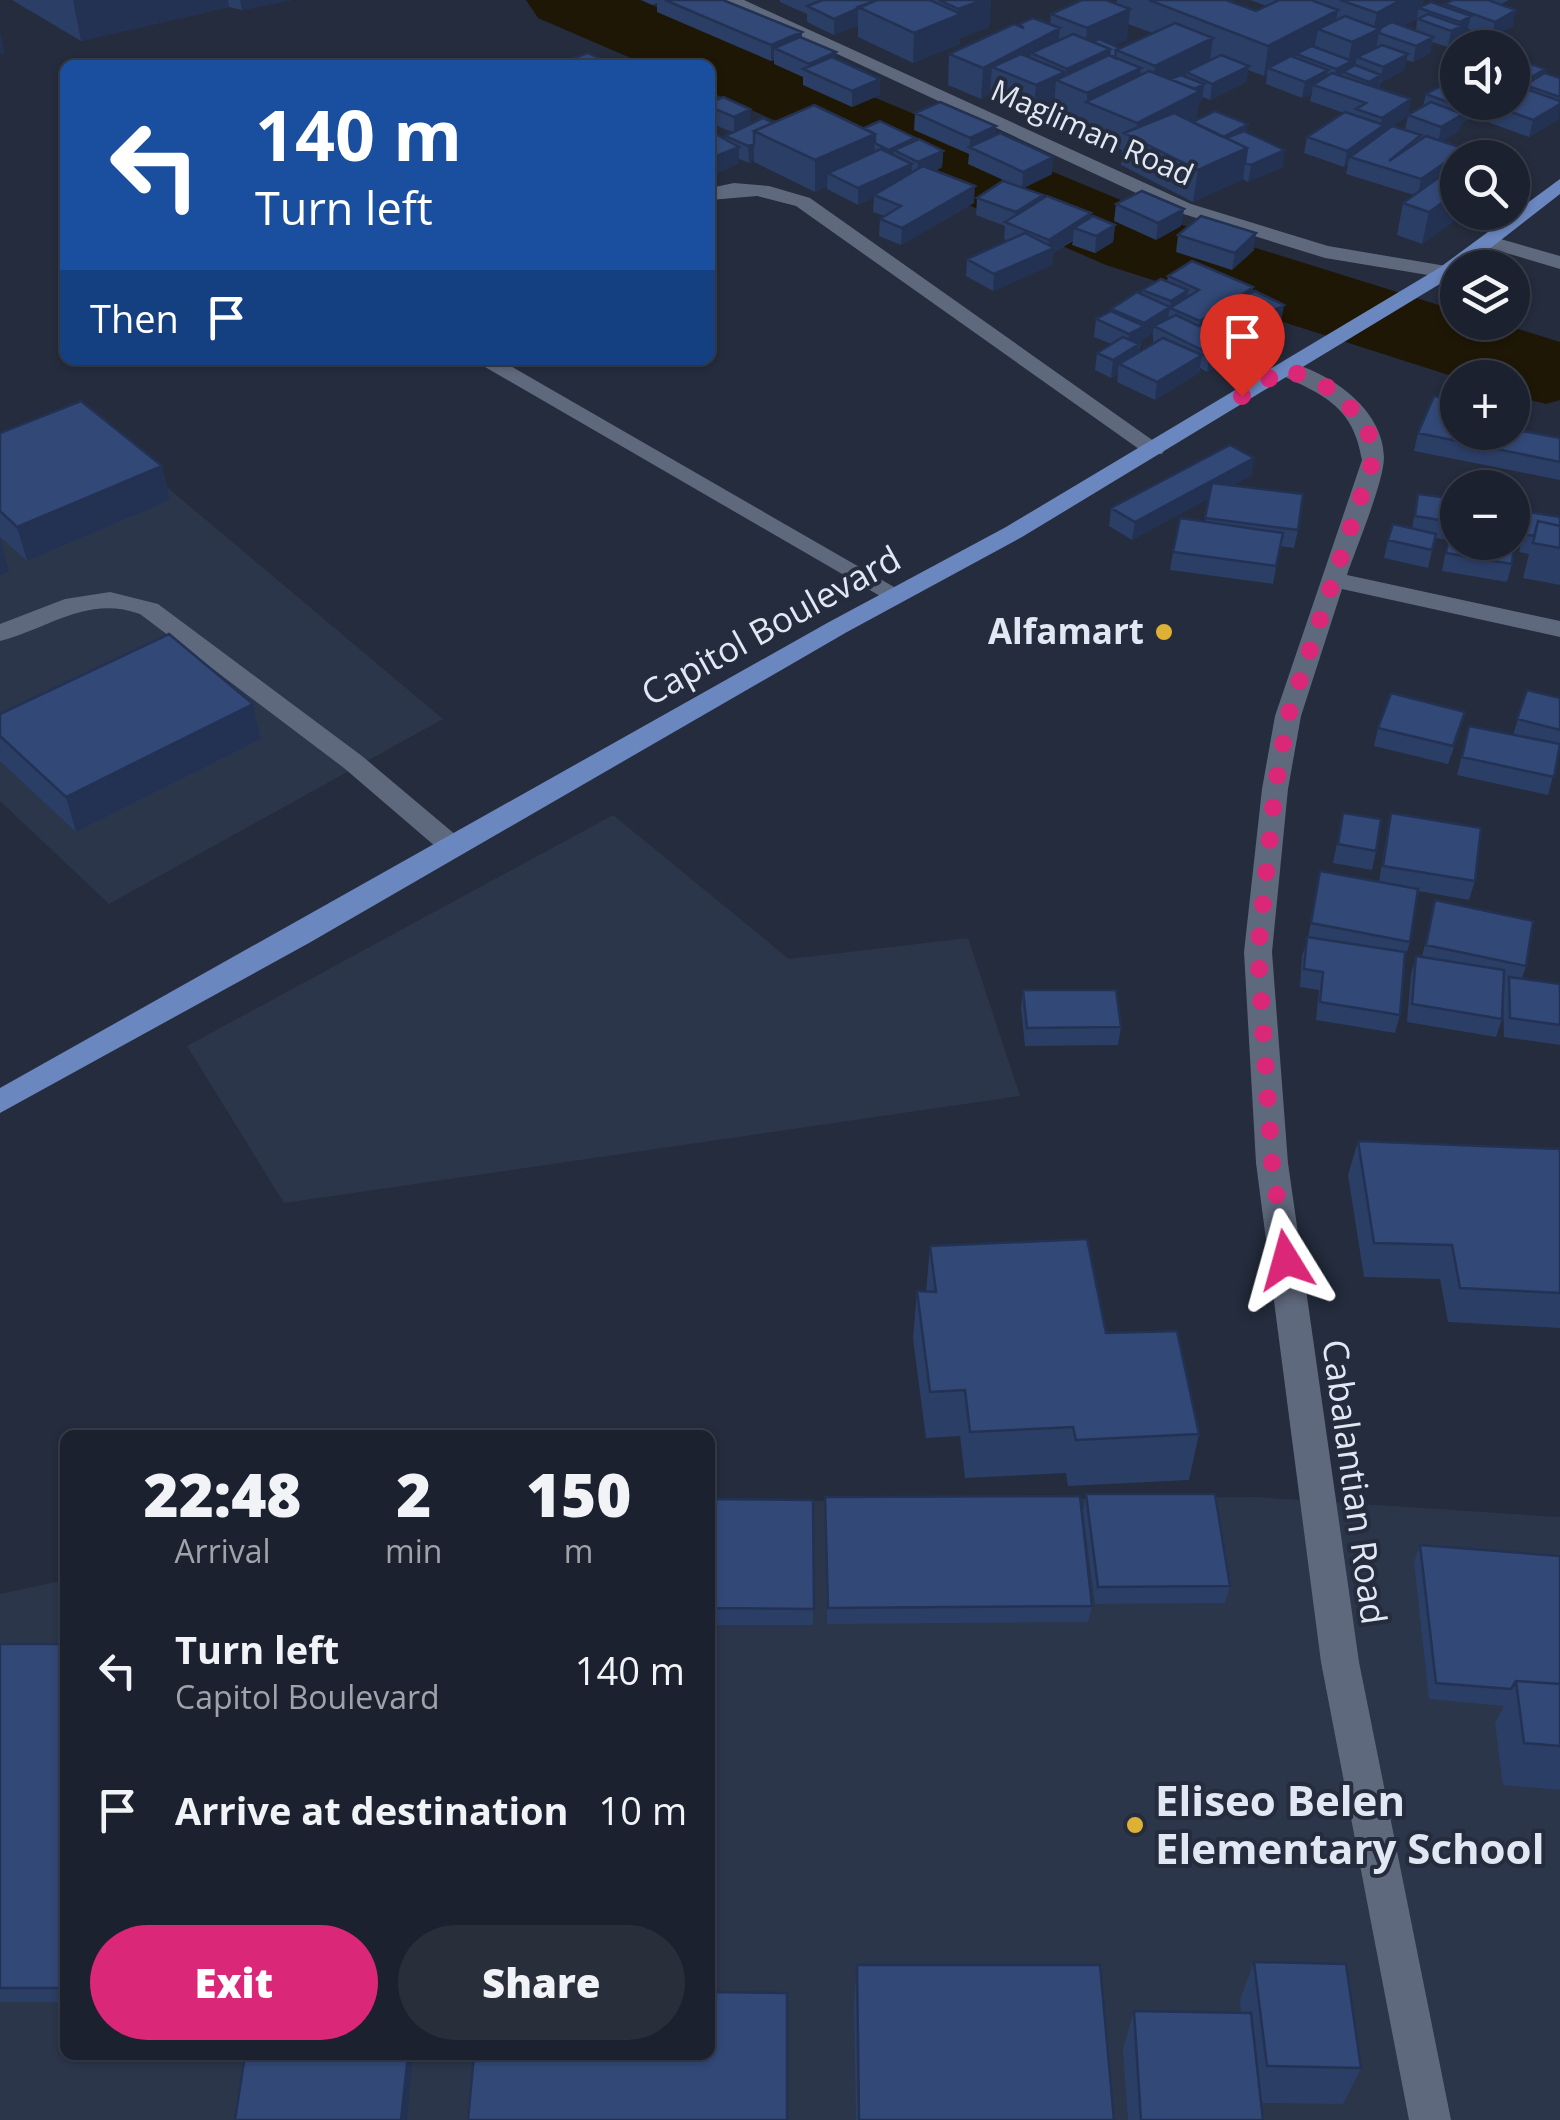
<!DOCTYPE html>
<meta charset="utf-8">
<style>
body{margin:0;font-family:"Open Sans",sans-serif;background:#282e3a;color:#f1f3f6;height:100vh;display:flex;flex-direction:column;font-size:38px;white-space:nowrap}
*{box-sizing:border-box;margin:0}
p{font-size:32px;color:#a0a3aa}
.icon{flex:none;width:55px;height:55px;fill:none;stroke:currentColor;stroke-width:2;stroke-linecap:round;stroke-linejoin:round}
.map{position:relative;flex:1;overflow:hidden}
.panel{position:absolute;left:60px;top:1430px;width:655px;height:630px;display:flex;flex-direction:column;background:#1b212e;border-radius:15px;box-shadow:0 2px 8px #0004,0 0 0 2px #393e4a}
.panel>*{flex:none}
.guide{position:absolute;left:60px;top:60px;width:655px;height:305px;border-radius:15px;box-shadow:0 2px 8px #0004,0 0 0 2px #393e4a;background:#1a4fa0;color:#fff;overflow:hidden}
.tools{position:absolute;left:1440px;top:30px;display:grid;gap:20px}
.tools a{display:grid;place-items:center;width:90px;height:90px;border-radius:50%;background:#1b212e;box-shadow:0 2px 8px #0004,0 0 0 2px #393e4a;font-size:50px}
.pin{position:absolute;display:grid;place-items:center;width:85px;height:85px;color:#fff;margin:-102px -42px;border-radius:50% 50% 50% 0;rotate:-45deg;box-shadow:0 0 10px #0007}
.pin .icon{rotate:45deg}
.me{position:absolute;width:110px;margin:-55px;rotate:352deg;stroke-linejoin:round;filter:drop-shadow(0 0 8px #0008)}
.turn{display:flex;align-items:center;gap:35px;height:210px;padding:0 30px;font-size:45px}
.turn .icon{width:130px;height:130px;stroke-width:2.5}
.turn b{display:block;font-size:70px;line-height:85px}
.then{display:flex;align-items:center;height:95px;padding:0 30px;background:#0003;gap:20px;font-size:38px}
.eta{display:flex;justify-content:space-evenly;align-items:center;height:170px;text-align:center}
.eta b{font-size:60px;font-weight:800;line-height:70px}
.action{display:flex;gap:20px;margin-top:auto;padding:20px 30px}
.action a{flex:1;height:115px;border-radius:60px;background:#db2777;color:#fff;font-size:40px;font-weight:800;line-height:115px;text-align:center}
.action a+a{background:#282e3a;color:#f1f3f6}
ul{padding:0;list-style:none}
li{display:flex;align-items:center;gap:30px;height:140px;padding:0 30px}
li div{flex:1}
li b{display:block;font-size:38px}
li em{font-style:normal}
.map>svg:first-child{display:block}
.built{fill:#2b364b}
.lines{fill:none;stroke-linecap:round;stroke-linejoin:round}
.stream{fill:#1e1705;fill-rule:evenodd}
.river{fill:#1e1705;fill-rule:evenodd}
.minor{fill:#5f697d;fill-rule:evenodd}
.major{fill:#6b87bf;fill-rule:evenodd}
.wall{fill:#2b3e66;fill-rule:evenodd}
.shaded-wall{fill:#233253}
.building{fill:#324877;stroke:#233253;stroke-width:2.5}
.route{stroke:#db2777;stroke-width:18;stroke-dasharray:0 32.4}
.poi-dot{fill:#ddb133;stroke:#242c3d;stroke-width:4}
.labels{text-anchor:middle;stroke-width:8;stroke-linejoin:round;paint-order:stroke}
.far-street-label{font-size:30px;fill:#e2e8f3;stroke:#242c3d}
.street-label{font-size:35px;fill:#e2e8f3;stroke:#242c3d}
.poi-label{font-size:35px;font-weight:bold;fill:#e2e8f3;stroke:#242c3d;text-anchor:end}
.near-poi-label{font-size:42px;font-weight:bold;fill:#e2e8f3;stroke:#242c3d;text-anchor:start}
</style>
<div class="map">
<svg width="1560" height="2120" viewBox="0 0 1560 2120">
<rect width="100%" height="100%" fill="#242c3d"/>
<path class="built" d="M92 424 443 719 109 904 0 801V460Z
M613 815 789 959 968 938 1020 1096 284 1203 187 1046Z
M1256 1497 1560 1517V2120H0V1594L65 1580V2055H710V1502Z"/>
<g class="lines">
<path class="stream" d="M1546 367 1560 370V380L1540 376V368Z"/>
<path class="river" d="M526 0H640L1176 223 1458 311V322H1496L1560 342V400L1546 404 1512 395V378H1458L1106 265 710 92V65H647L538 18Z"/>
<path class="minor" d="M721 0H744L1191 204 1328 246 1446 266 1456 272 1446 278 1325 258 1177 212Z
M734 183 769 186 810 198 1165 449 1162 454H1146L796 206 757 196 710 200V188Z
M1490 236 1560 256V269L1483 246 1480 242Z
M473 360H500L908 595 896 602 887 600Z
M1285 361C1329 372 1383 408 1384 457 1384 482 1356 548 1347 575L1560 621V637L1342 589 1301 716 1288 789 1272 952 1288 1163 1359 1662 1451 2120H1409L1321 1662 1256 1163 1244 952 1262 789 1275 716 1362 460C1353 405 1323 395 1277 373L1274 368Z
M110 592 158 604 362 756 463 841 467 847 463 853H443L344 768 140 614C87 595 50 628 0 641V624L65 599Z"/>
<path class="major" d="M1560 179V194L1465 268H1458L1453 276 1022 537 847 632 309 943 0 1113V1088L829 622 1006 527 1439 268Z"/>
</g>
<path class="wall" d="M12 0H292L242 10 229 7 81 41Z
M642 0H723L802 32V38L836 52V59L880 95 852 107 803 85V77L774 64V60L771 61 657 12V3L652 5Z
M780 0H991L989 27 960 38V44L913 63 858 37V25L834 35 807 22V14L780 2Z
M1117 0H1226L1256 11 1267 6 1250 0H1424L1422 6 1445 7V4L1453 0H1509L1501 4 1513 26 1491 38 1468 29 1467 32 1460 36 1458 41 1448 47 1432 42 1430 53 1413 62 1406 60 1404 70 1380 83 1379 89 1411 99 1408 115 1423 106 1426 94 1439 87 1440 82 1458 72V102H1512V58L1545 69 1544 74 1560 78 1559 119 1529 137 1477 118 1478 113 1475 112 1474 116 1461 124 1459 131 1442 141 1465 149 1463 158H1458L1456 169 1464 214 1422 244 1397 235 1403 203 1414 195 1346 174 1348 164 1344 167 1304 153 1307 137 1344 113 1310 101 1312 93 1302 98 1266 84 1267 75 1264 76 1248 70 1246 82 1210 100 1203 97 1202 101 1199 102 1196 120 1246 132 1283 167 1248 182 1243 179 1193 202 1121 165 1122 150 1083 133 1084 124 1053 111 1054 107 1033 116 990 98V94L981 99 948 85 949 54 1019 26V24L1050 25 1051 14 1116 4ZM1417 19 1416 31 1403 26ZM1128 24 1153 33 1120 48 1114 45 1127 40ZM1408 116 1405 130 1392 126Z
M710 103 750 109V124L773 123 864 128 915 141 943 151 942 167 935 171 974 203 901 245 879 236 880 219 884 216 873 212 874 197 858 205 827 189V186L815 192 754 162V160L749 163 739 159V163L715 174 710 171V131L725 139V136L732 132 710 123Z
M915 113 996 126 995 135 1052 174 1023 188 1042 199 1091 213V217L1115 225 1113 242 1095 253 1072 245 1073 241 1053 253 1052 265 993 291 966 276 967 259 1008 241 1004 239 1005 226 976 215 977 198 1012 184 968 164 969 154 914 130Z
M1116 204 1184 209 1181 226 1156 240 1114 221Z
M1178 235 1254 250 1232 270 1176 252Z
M1168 276 1253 287 1252 293 1281 322 1245 342 1243 352 1207 372 1200 368 1199 373 1155 400 1117 382 1118 374 1111 378 1095 370 1097 353 1111 344 1094 337 1096 319 1111 311V309L1141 294 1142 290 1167 281ZM1153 333V344L1138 353 1142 340Z
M1458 432 1560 438V480L1414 451 1418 433Z
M0 433 162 466 170 500 27 561 0 537Z
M1254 458 1251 476 1233 485 1298 530 1294 548 1280 546 1273 584 1170 570 1173 552 1205 522 1209 498 1132 540 1109 526 1111 508Z
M1418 494 1458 499V542L1512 564 1507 582 1442 571 1448 540 1435 538 1428 568 1384 558 1388 540 1412 528Z
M1529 512 1560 517V585L1523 578 1529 554 1519 552Z
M1527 690 1560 698V750L1548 795 1457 775 1469 726 1513 735Z
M253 704 261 739 76 832 0 761V714Z
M1378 728 1460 730 1448 764 1374 746Z
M1343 813 1376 851 1372 870 1333 863Z
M1391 813 1475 881 1469 900 1418 891 1410 942 1404 961 1400 1015 1395 1033 1316 1020 1319 990 1300 987 1302 956 1308 938 1320 871 1379 882 1387 832Z
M1435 900 1526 966 1522 979 1560 984V1045L1504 1037 1503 1001 1502 1019 1496 1037 1407 1022 1411 974 1416 956 1422 957Z
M1023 990 1121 1027 1118 1045 1025 1046 1021 1008Z
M1358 1141 1560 1149V1328L1448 1322 1440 1279 1364 1277 1348 1175Z
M930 1246 1106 1333 1199 1434 1189 1480 1068 1486 1066 1473 965 1478 960 1436 926 1438 913 1339 917 1291 926 1292Z
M1086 1494 1230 1586 1225 1603 1095 1604 1083 1512Z
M825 1497 1092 1606 1088 1622 827 1624Z
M710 1499 813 1500V1625H710Z
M1420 1545 1560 1556V1790L1503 1785 1495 1723 1504 1706 1429 1699 1414 1562Z
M0 1644H65V2002H0Z
M1254 1962 1361 2068 1343 2104 1261 2103 1263 2120H1128L1123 2049 1134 2011 1241 2013 1240 2000Z
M857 1965 1114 2120H856L854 2003Z"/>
<path class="shaded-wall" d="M73 0H228L229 7 81 41Z
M240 0H292L242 10Z
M983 0H991L989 27 960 38V44L913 63 914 33 958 15V9Z
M1401 0H1424L1422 9 1419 8 1417 19 1386 35 1379 33 1374 60 1357 57 1355 69 1343 72 1341 81 1333 85 1336 69 1348 63 1352 42 1373 32 1377 13Z
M858 9V25L834 35V19Z
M1130 9 1127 40 1094 54 1085 50 1087 28Z
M1338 10 1333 35 1318 29 1314 50 1296 54V59L1268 68 1267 75 1264 76 1268 46Z
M1516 10 1513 26 1491 38 1495 22Z
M1471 16 1467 32 1460 36 1458 41 1448 47 1451 31 1459 27 1460 22Z
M1060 28 1057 59 1031 53 1029 74 992 67 990 94 981 99 983 68Z
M0 32 5 53 0 54Z
M802 32V48H774V60L771 61V45Z
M1433 37 1430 53 1413 62 1416 46Z
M1213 38 1209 69 1186 72 1185 80 1151 96 1155 66Z
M1110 49 1107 80 1066 84 1067 69Z
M836 52 835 69 809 72V64Z
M1408 54 1404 70 1380 83 1383 67Z
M1249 66 1246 82 1210 100 1212 84Z
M1141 68 1137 99 1087 102V93Z
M1545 69 1541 86 1525 85 1522 96 1518 99 1522 83Z
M1328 70 1326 86 1313 85 1312 93 1302 98 1305 82Z
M1065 72 1064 83 1056 80 1054 107 1033 116 1036 85Z
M1381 75 1378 92 1366 98 1369 82Z
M880 79V95L852 107V91Z
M1204 84 1202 101 1199 102 1196 122 1136 139 1137 123 1181 95Z
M1411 99 1408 116 1350 157 1348 164 1344 167 1347 151 1381 127 1382 118Z
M1473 102H1477L1474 116 1461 124 1459 131 1438 144 1441 127 1461 115 1463 108Z
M1560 104 1559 119 1529 137 1533 120Z
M750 109V125L734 133V117Z
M1248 124 1245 140 1210 143Z
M996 126 994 142 970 148V138Z
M875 134 874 165 828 173 827 186 815 192V160Z
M915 138V154L894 150V164L888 167 889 150Z
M754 144V160L749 163 748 146Z
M739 147V163L715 174 714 157Z
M1247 148 1243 180 1193 202 1198 170Z
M1465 149 1463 158H1458V168L1418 196 1421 179Z
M1285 150 1283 167 1248 182 1251 165Z
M943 151 942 167 917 179 918 162Z
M1053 157 1052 174 1022 189 1023 172Z
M912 164V180L874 195V197L858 205V188Z
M975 186 974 203 901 245 902 228Z
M1458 192V212H1464V214L1422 244 1429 212Z
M1043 195 1041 212 1015 226 1016 212Z
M1184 209 1181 226 1156 240 1158 223Z
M1091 213 1090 230 1074 228 1073 240 1053 253 1052 265 993 291 994 274 1048 250 1049 240Z
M1115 225 1113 242 1095 253 1096 236Z
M1256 233 1254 250 1232 270 1235 253Z
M1253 287 1251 304 1225 307Z
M1188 290 1186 307 1170 308 1168 319 1171 301Z
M1284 305 1281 322 1245 342 1243 352 1207 372 1210 354 1244 335 1246 325Z
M1170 307 1167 324 1154 326 1153 333 1142 340 1141 343 1139 345 1137 362 1119 364 1118 374 1111 378 1113 360 1127 352 1129 334 1144 326V323Z
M1216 311 1213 328 1198 338 1200 321Z
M1202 355 1199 373 1155 400 1157 382Z
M1254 458 1251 476 1132 540 1135 522Z
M162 466 170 500 27 561 17 527Z
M0 539 9 571 0 575Z
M253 704 261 739 76 832 66 797Z
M408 2055H413L407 2120H401Z"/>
<path class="building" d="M665 0H723L802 32 771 45Z
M823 0H877L834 19 807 6Z
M877 0H930L961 14 914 33 858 7Z
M939 0H983L958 9Z
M1082 0H1106L1130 9 1087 28 1051 14Z
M1149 0H1226L1256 11 1279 0H1311L1338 10 1268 46Z
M1340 0H1401L1377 13Z
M1453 0H1488L1516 10 1495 22 1445 4Z
M1431 2 1471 16 1460 22 1419 8Z
M1428 14 1462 26 1451 31 1418 19Z
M1345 16 1380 29 1352 42 1318 29Z
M1033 18 1060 28 983 68 949 54 1014 24 1024 28 1019 24Z
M1392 22 1433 37 1416 46 1379 33 1380 29 1375 31Z
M1175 23 1213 38 1155 66 1116 50Z
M1073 34 1110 49 1067 69 1031 53Z
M800 37 836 52 809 64 774 48Z
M1099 39 1120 48 1116 50 1115 58 1109 55 1110 49 1093 42Z
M1382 45 1408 54 1383 67 1357 57Z
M1312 46 1352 61 1336 69 1296 54Z
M588 53 614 65H554Z
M1021 54 1065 72 1036 85 992 67Z
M1109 55 1141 68 1087 93 1056 80Z
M1221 55 1249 66 1212 84 1186 72Z
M1291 56 1328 70 1305 82 1268 68Z
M832 57 880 79 852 91 803 69Z
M1512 58 1545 69 1522 83 1512 79Z
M1355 65 1381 75 1369 82 1343 72Z
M1149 71 1200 91 1137 123 1086 102Z
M1458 72V88L1440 82Z
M1332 73 1411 99 1382 118 1356 109 1366 103 1313 85Z
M1545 73 1560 78V97L1525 85Z
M1181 75 1204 84 1194 89 1170 79Z
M1512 84 1560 101V104L1533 120 1484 102H1512Z
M1441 86 1458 92V102H1473L1463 108 1426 94Z
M723 97 750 109 734 117 710 107V103Z
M940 102 996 126 970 138 915 113Z
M1431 102 1463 114 1441 127 1408 115Z
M814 105 875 134 815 160 754 131Z
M1215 111 1248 124 1223 137 1192 122Z
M1345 112 1384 125 1347 151 1307 137Z
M1174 113 1247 148 1198 170 1124 133Z
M763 118 773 123 754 131V144L748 146 725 136Z
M880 121 915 138 889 150 875 143V134L864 128Z
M1392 126 1421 135 1389 161 1426 136 1465 149 1421 179 1350 157Z
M710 131 739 147 714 157 710 155Z
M1244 131 1285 150 1251 165 1245 163 1247 148 1226 138Z
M1000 133 1053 157 1023 172 969 147Z
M919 139 943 151 918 162 894 150Z
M881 149 912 164 858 188 828 173Z
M923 166 975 186 902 228 880 219 901 206 874 195Z
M1453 168 1458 170V178L1446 174Z
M1445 173 1458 178V192L1429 212 1403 203Z
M1003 181 1043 195 1016 212 977 198Z
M1142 191 1184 209 1158 223 1116 204Z
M1047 196 1091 213 1049 240 1005 222Z
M1093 216 1115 225 1096 236 1074 228Z
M1201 216 1256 233 1235 253 1178 235Z
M1025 233 1054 248 994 274 967 259Z
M1192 261 1253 287 1225 307 1255 291 1284 305 1246 325 1216 311 1200 321 1170 308 1199 290 1168 276Z
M1161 279 1188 290 1171 301 1142 290Z
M1137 292 1170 307 1144 323 1111 309Z
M1111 311 1144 326 1129 334 1096 319Z
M1176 315 1199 326 1214 319 1246 334 1210 354 1154 326Z
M1123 337 1139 344 1113 360 1097 353Z
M1163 338 1202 355 1157 382 1119 364Z
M1434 396 1458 401V432H1512V429L1560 438V462L1418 433Z
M81 401 162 466 17 527 0 511V433Z
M1230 445 1254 458 1135 522 1111 508Z
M1212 483 1303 494 1298 530 1205 518Z
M1418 494 1458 499V523L1415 516Z
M1529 512 1560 517V526L1538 521 1534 536 1524 534Z
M1180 518 1283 533 1276 566 1173 552Z
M1538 521 1560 526V548L1533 543Z
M1393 524 1436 534 1432 550 1388 540Z
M1451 526 1458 527V542H1512V536L1515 537 1512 564 1446 553Z
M169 634 253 704 66 797 0 736V714Z
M1527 690 1560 698V730L1517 719Z
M1391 693 1465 712 1453 746 1378 728Z
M1469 726 1560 744 1554 777 1462 757Z
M1343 813 1381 819 1376 851 1338 844Z
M1391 813 1481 828 1475 881 1383 866Z
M1320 871 1418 889 1410 942 1311 923Z
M1435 900 1533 921 1526 966 1426 945Z
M1307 937 1405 952 1400 1015 1320 1002 1323 972 1304 969Z
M1416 956 1504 970 1502 1019 1412 1004Z
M1509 977 1560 984V1025L1510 1018Z
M1023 990H1116L1121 1027 1027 1028Z
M1358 1141 1560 1149V1293L1460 1288 1452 1245 1374 1243Z
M1087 1239 1106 1333 1177 1331 1199 1434 1076 1440 1073 1427 970 1432 965 1390 930 1392 917 1291 936 1292 930 1246Z
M1086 1494H1215L1230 1586 1098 1587Z
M1080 1496 1092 1606 828 1608 825 1497Z
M710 1499 813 1500 814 1609 710 1608Z
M1420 1545 1560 1556V1684L1516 1681 1511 1689 1436 1683Z
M0 1644H65V1988H0Z
M1516 1681 1560 1684V1746L1524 1743Z
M1254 1962 1346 1964 1361 2068 1267 2066Z
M857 1965H1100L1114 2120H859Z
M710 1992 787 1993V2120H468L474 2055H710Z
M1134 2011 1251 2013 1263 2120H1141Z
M245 2055H408L401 2120H235Z"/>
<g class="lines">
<path class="route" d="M1242 396 1285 368 1337 392 1368 429 1373 460 1288 716 1275 789 1258 952 1272 1163 1286 1260"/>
</g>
<g class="poi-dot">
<circle cx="1164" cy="632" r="10"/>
<circle cx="1135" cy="1825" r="10"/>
</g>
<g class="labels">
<g class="far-street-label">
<text transform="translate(1092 133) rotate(24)" y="10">Magliman Road</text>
</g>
<g class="street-label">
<text transform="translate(771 626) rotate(-29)" y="12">Capitol Boulevard</text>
<text transform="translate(1354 1482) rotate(82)" y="12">Cabalantian Road</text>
</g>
<g class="poi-label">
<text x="1144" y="644">Alfamart</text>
</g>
<g class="near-poi-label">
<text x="1155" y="1816">Eliseo Belen<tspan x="1155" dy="48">Elementary School</tspan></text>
</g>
</g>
</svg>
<div class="tools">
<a><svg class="icon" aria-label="sound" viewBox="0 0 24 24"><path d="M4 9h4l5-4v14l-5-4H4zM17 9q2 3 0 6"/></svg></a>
<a><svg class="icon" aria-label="search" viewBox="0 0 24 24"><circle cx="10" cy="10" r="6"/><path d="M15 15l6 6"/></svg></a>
<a><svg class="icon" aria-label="layers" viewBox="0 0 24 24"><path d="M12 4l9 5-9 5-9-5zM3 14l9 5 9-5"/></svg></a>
<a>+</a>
<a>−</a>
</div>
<div class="pin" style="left:1242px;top:396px;background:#d93025"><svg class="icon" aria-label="arrive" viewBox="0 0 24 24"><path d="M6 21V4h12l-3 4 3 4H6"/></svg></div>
<svg class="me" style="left:1286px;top:1260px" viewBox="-20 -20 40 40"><path d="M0-17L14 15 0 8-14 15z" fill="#db2777" stroke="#fff" stroke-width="4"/></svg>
<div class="guide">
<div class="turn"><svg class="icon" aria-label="left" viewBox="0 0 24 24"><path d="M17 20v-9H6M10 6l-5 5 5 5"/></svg><div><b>140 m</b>Turn left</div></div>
<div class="then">Then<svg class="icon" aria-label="arrive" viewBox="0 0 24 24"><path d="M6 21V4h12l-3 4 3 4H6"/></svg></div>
</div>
<section class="panel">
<div class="eta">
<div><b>22:48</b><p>Arrival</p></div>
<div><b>2</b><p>min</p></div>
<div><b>150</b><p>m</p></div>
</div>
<ul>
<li><svg class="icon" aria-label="left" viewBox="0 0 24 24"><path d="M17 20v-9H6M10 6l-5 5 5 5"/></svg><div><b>Turn left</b><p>Capitol Boulevard</p></div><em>140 m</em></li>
<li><svg class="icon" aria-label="arrive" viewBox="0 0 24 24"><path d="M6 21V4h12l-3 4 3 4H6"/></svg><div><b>Arrive at destination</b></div><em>10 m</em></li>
</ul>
<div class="action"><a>Exit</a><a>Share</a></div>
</section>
</div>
